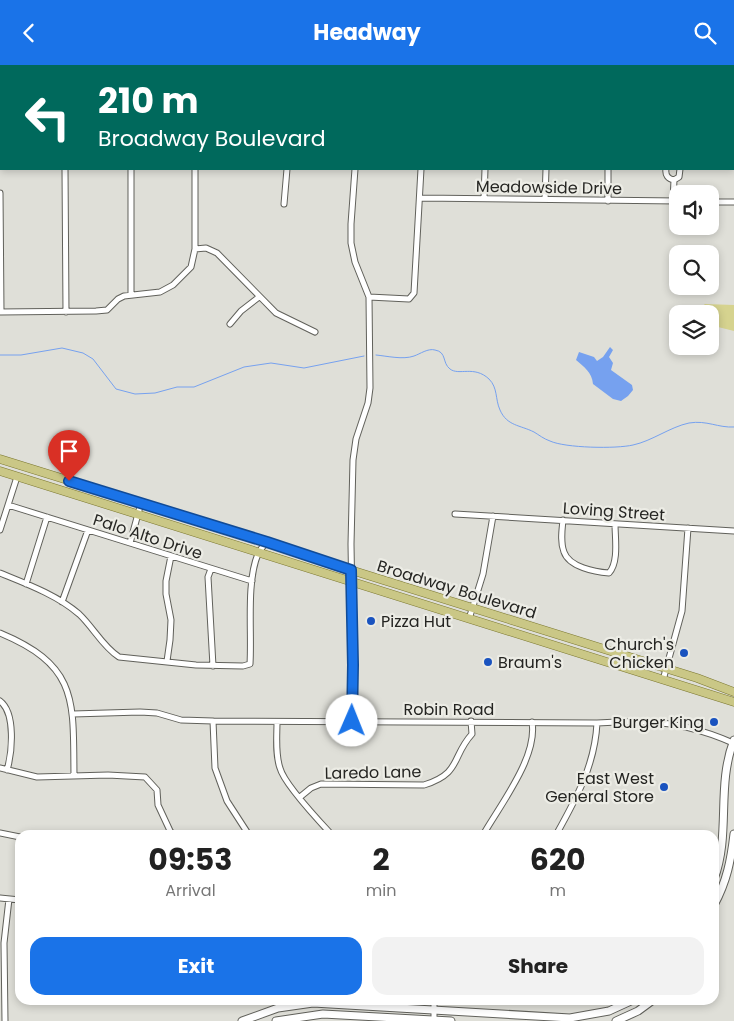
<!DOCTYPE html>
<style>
body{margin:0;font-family:Poppins,sans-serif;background:#f2f2f2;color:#222;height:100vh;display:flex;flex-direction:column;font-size:19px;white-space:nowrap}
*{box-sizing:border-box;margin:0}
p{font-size:16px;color:#767676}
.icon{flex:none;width:28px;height:28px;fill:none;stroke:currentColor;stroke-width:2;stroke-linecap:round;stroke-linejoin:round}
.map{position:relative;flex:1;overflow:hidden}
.drawer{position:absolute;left:15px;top:765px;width:704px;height:175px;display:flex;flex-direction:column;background:#fff;border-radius:15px;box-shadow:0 2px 8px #0003}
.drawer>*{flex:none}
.banner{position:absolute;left:0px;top:0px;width:735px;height:105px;box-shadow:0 2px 8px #0003;background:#00695c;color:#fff;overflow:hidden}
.tools{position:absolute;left:669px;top:120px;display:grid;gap:10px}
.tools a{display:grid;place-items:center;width:50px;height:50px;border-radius:10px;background:#fff;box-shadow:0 2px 8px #0003;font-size:25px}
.pin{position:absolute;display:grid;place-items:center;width:42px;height:42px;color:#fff;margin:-51px -21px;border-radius:50% 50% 50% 0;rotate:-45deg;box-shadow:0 0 5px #0007}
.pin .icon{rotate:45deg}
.me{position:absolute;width:55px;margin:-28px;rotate:1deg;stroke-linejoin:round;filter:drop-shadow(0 0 4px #0008)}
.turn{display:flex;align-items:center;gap:18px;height:105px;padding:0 15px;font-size:22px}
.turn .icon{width:65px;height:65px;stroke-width:2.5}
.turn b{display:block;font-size:35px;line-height:42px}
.eta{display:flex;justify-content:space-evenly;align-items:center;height:85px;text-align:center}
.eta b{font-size:30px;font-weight:700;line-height:35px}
.action{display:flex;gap:10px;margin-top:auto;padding:10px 15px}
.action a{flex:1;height:58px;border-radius:15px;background:#1a73e8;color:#fff;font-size:20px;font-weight:700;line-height:58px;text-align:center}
.action a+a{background:#f2f2f2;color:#222}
header{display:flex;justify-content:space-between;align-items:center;height:65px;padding:0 15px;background:#1a73e8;color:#fff;font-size:22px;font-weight:700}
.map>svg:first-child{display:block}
.green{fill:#d6d38f}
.water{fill:#76a1ef}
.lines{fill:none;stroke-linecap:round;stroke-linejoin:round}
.stream{stroke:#76a1ef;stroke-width:1}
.street-casing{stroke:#61615b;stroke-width:7}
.secondary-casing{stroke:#61615b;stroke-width:9}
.primary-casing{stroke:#7a762e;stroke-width:9}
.street{stroke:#fff;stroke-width:5}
.secondary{stroke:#fff;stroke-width:7}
.primary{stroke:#cac786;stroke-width:8}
.route-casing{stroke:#114b97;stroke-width:12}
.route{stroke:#1a73e8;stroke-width:9}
.poi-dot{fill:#1a53bf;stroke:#ecece5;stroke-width:2}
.labels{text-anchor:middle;stroke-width:4.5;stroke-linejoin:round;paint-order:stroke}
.street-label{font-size:16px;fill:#252522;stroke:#ecece5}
.poi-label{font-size:16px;fill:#252522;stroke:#ecece5;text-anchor:end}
</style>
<header><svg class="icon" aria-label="back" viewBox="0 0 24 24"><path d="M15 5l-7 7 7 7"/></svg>Headway<svg class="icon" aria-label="search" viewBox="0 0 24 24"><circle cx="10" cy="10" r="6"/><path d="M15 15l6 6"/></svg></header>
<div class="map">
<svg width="734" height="956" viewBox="0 0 734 956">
<rect width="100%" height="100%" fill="#dfdfd8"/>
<path class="green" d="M705 239 734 240V266L710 260V249H693Z"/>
<path class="water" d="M610 282 613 285 609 292 613 298 611 305 632 320 633 325 628 331 621 336 613 334 593 319C592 307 584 302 576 295L579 287 594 292 597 296 603 292Z"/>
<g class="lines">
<path class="stream" d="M0 290H21L62 283 83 288 93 294 116 324 135 329 155 328 177 322H194L244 302 271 298 304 303 364 291
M376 290C387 291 403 295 414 291 420 289 428 283 435 285 447 287 442 298 450 304 459 311 474 300 489 314 498 323 495 334 500 345 507 361 520 360 534 367 539 370 544 374 550 376 565 383 616 384 633 380 652 376 670 362 689 358 707 355 718 363 734 362"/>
<defs>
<path id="street" d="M64 0V1
M183 0V1
M293 0V1
M374 1V0
M65 104 66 247
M666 104C665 110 668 114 674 115
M674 115 679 112 680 104
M0 128 1 247
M420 133 678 136
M484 133 485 104
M545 134 546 104
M608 136V104
M673 136 674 115
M710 137H734
M284 139 287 104
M195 184 206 183 217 188 276 248 315 267
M131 230V104
M369 232 409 234 414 228 421 104
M0 247 96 246 107 245 118 234 124 231 160 227 173 220 191 202 195 184V104
M230 259 241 246 259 232
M8 440 252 516
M455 449 734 466
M563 455C562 465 560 477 564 487 569 502 595 507 609 508 619 497 615 473 615 459
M0 465 17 412
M130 478 141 438
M211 504 208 512 213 601
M0 508C27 519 57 530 79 549 93 562 103 582 119 592L196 600 243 601 250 599C252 567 246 517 258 489 260 485 263 481 267 477
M26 519 47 452
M62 537 88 465
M469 554 483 509 493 451
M0 568C79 601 73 636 74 711
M167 596 170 575 171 555 166 529V516L171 491
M663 615 682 546 688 463
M0 636C16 648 12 688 7 705
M73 649 140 647 157 648 181 655 213 656 597 658C613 657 630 656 647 657 676 658 706 666 733 678
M213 656 215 703 227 736 249 770
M352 656 353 600 351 479 353 395 356 374 368 338 370 323 369 232 355 197 351 178V159L355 104
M277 657C277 671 275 689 280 703 284 719 319 756 332 770
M0 703 37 712 108 710 145 712 157 725 158 740 172 770
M300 732 311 723 321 719 424 720C462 708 451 692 472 669L471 656
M0 768 20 772
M162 770 171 767
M483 770C500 740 538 692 532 657
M556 770C576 734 595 700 597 658
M0 833 20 835
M434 935V955
M5 956 4 878 9 834"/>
<path id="secondary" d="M714 814C731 769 716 721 734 675
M714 840C727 816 731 795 734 769
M242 956 278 943 313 938 570 953 609 946 633 935
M276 956 323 949 451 956
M616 956 638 946 653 935"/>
<path id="primary" d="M0 394 267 477 306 491 697 613 734 627
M0 406 734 637"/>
</defs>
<use href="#street" class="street-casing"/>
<use href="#secondary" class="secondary-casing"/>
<use href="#primary" class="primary-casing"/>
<use href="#street" class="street"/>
<use href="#secondary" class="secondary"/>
<use href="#primary" class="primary"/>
</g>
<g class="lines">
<defs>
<path id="route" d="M69 416 267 477 351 505 353 600 352 656"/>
</defs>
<use href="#route" class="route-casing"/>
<use href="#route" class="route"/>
</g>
<g class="poi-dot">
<circle cx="371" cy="556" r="5"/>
<circle cx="684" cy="588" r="5"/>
<circle cx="488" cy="597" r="5"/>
<circle cx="714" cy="657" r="5"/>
<circle cx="664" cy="722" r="5"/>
</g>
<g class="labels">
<g class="street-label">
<text transform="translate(549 122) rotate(1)" y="6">Meadowside Drive</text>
<text transform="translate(614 446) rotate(4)" y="6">Loving Street</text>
<text transform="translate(148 471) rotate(18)" y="6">Palo Alto Drive</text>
<text transform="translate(457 524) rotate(17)" y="6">Broadway Boulevard</text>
<text x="449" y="650">Robin Road</text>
<text transform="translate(373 707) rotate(-1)" y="6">Laredo Lane</text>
</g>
<g class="poi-label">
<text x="381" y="562" text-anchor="start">Pizza Hut</text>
<text x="674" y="585">Church's<tspan x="674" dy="18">Chicken</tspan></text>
<text x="498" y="603" text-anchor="start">Braum's</text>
<text x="704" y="663">Burger King</text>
<text x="654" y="719">East West<tspan x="654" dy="18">General Store</tspan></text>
</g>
</g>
</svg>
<div class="tools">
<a><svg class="icon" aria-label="sound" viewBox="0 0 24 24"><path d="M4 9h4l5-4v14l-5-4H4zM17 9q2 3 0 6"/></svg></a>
<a><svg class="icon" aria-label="search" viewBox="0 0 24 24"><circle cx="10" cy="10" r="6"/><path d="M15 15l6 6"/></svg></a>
<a><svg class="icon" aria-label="layers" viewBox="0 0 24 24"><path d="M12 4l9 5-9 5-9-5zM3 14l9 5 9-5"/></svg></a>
</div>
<div class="pin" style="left:69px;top:416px;background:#d93025"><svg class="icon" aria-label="arrive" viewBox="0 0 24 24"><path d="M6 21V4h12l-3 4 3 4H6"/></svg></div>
<svg class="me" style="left:352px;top:656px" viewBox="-20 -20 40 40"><circle r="19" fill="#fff"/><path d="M0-13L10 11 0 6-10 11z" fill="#1a73e8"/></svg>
<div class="banner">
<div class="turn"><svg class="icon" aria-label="left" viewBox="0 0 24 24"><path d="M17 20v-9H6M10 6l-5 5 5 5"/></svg><div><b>210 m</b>Broadway Boulevard</div></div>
</div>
<section class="drawer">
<div class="eta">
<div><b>09:53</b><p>Arrival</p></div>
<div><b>2</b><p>min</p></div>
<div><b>620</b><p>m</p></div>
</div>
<div class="action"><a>Exit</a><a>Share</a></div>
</section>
</div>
